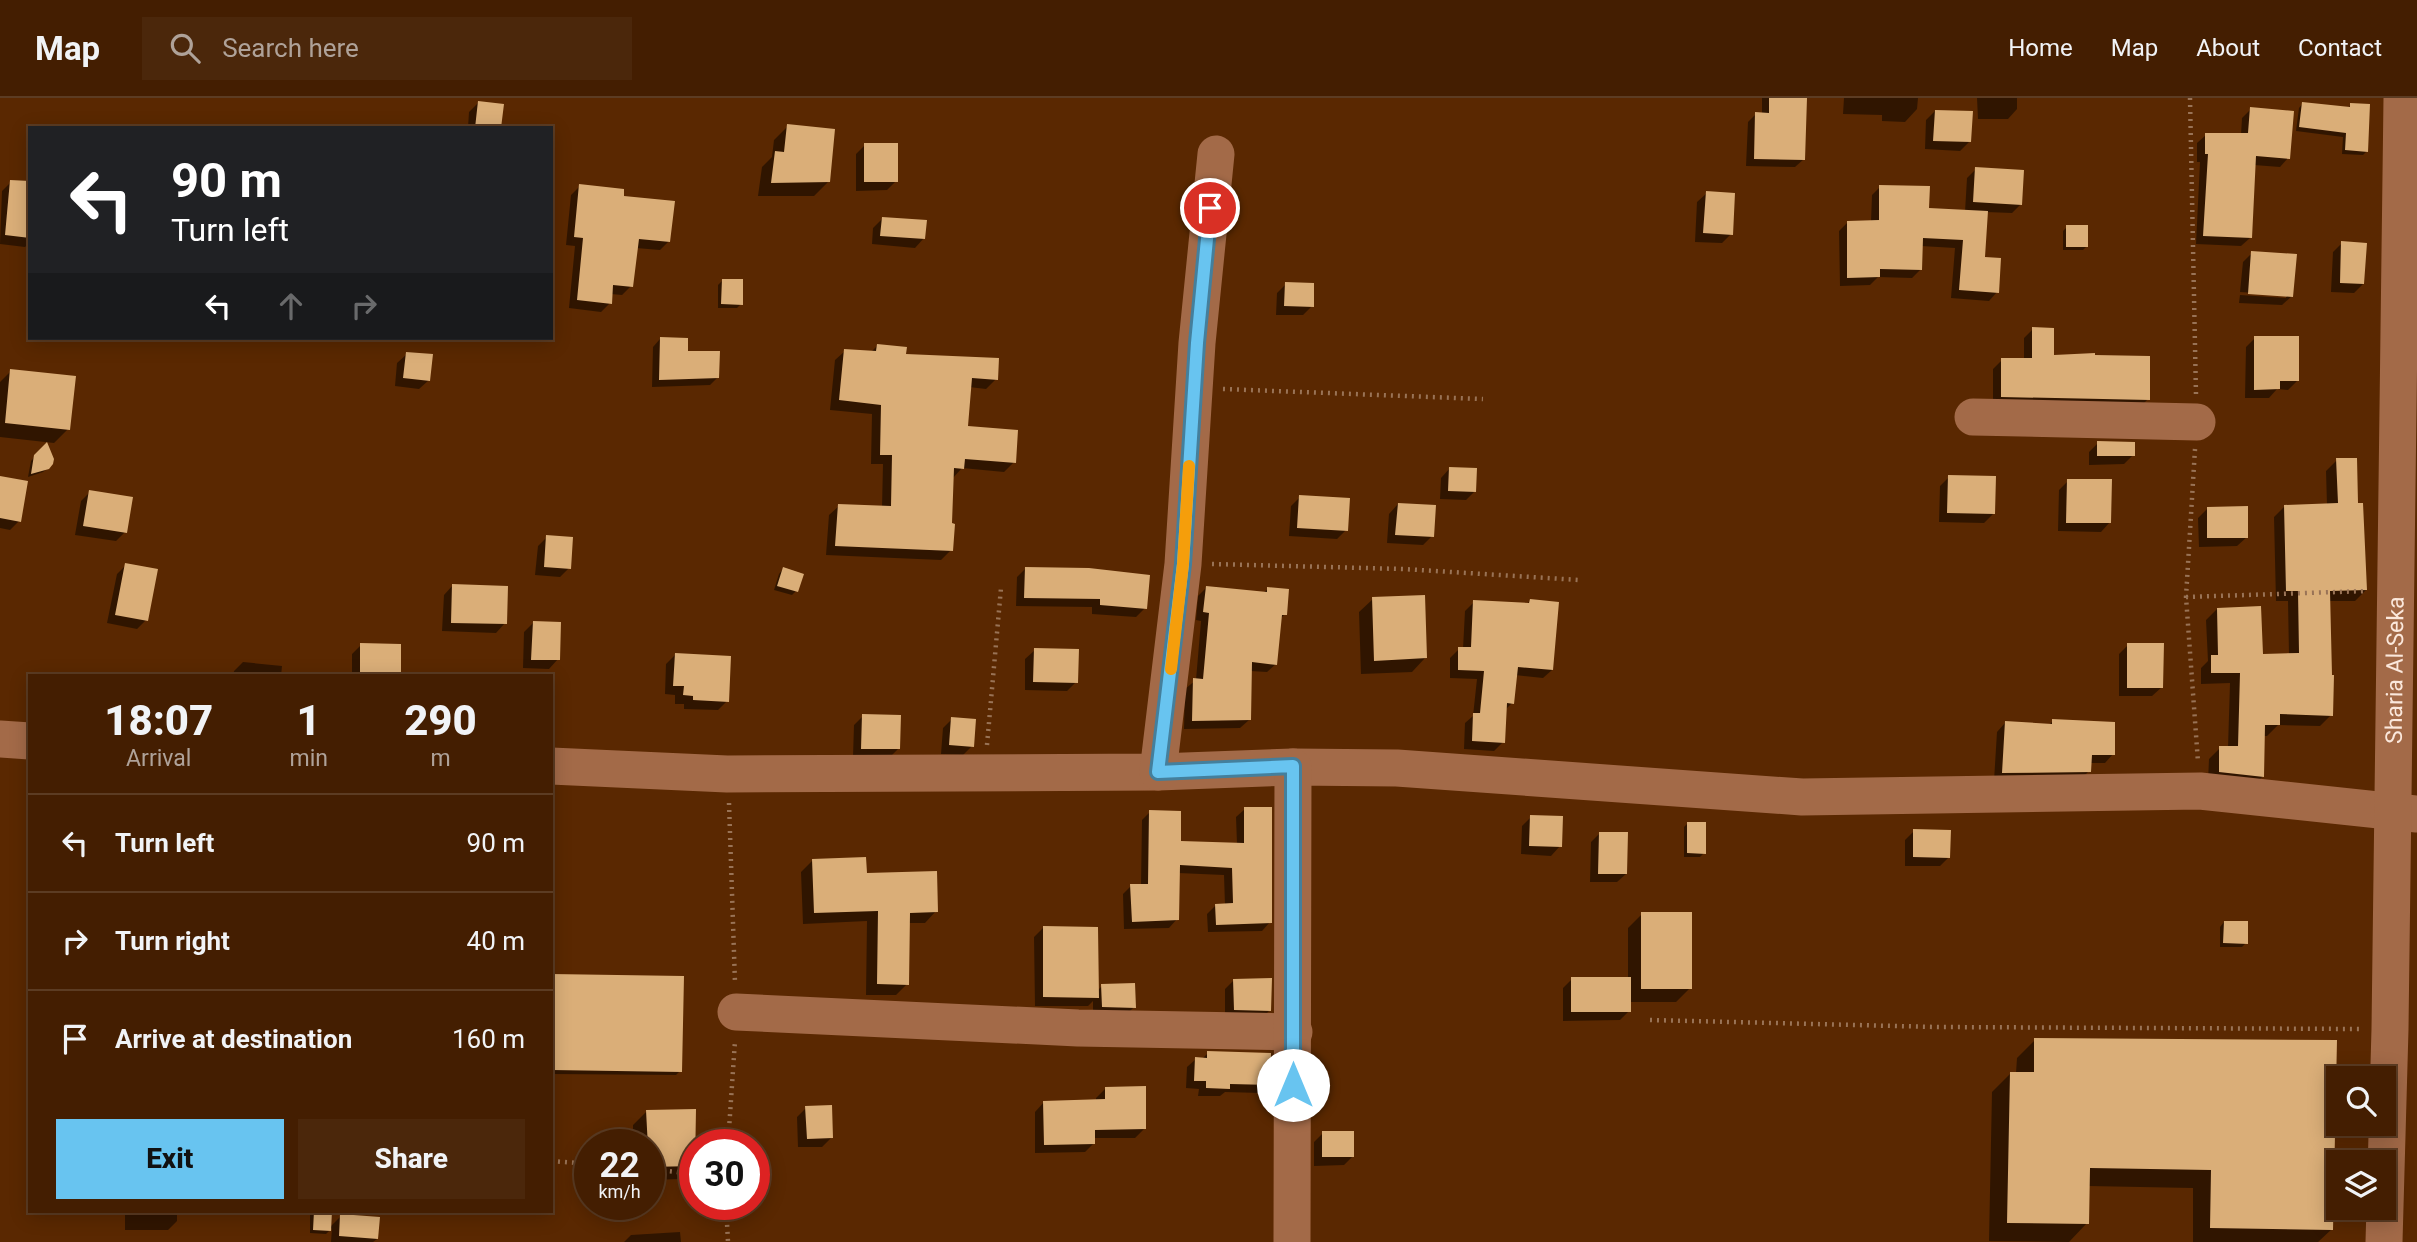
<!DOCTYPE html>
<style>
body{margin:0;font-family:Roboto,sans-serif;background:#4b270b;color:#f1f3f6;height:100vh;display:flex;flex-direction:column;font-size:26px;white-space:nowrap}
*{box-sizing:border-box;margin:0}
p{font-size:23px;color:#afa299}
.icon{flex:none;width:38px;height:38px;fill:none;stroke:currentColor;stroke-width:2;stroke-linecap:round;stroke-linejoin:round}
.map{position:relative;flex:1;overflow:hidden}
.side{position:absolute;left:28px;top:576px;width:525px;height:539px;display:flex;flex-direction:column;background:#441e01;border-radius:0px;box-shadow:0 4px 18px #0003,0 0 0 2px #5c3c23}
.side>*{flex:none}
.hud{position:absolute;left:28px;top:28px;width:525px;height:214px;border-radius:0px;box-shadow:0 4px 18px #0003,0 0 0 2px #5c3c23;background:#202124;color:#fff;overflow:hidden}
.fabs{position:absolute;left:2326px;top:968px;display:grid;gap:14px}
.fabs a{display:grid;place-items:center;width:70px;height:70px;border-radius:0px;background:#441e01;box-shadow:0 4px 18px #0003,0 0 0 2px #5c3c23;font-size:35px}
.speed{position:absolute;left:574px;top:1031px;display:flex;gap:14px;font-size:35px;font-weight:700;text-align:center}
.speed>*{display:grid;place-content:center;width:91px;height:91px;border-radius:50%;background:#441e01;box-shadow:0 4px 18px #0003,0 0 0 2px #5c3c23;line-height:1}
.speed small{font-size:18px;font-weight:400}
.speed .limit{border:10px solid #d22;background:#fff;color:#111}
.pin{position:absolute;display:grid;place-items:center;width:60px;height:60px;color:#fff;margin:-30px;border:4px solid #fff;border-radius:50%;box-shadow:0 2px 7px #0007}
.me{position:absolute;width:77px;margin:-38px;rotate:0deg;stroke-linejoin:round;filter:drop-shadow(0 0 5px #0008)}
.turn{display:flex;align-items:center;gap:24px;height:147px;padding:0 28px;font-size:32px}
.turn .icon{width:91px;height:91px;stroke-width:2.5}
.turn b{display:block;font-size:49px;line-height:60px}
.lanes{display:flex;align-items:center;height:66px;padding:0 28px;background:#0003;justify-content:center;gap:35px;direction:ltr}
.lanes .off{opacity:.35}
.eta{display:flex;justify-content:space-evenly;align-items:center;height:119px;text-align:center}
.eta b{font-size:42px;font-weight:800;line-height:49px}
.primary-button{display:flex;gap:14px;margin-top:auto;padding:14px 28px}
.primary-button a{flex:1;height:80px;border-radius:0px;background:#68c4f0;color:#111;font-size:28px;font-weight:800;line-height:80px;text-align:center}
.primary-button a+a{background:#4b270b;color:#f1f3f6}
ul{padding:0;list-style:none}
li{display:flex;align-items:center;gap:21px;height:98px;padding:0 28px;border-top:2px solid #5c3c23}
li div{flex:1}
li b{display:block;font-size:26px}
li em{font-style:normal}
header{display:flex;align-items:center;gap:42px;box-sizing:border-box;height:98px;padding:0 35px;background:#441e01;border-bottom:2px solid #5c3c23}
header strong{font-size:33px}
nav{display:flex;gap:38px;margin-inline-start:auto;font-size:24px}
.search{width:490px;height:63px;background:#4b270b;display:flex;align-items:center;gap:18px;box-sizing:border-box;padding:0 24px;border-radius:0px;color:#afa299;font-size:26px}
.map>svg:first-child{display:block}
.shadow{fill:#0007}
.building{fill:#daae78}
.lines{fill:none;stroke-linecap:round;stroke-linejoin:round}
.path{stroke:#997356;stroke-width:4.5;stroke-dasharray:2 5;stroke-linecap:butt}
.minor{stroke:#a36a48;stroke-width:37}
.route-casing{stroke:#447f9c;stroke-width:18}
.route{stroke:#68c4f0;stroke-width:12}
.slow{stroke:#f59e0b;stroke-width:12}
.labels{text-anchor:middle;stroke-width:7;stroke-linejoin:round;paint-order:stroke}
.street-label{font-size:23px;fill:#fbe8dc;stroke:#482206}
</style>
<header>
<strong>Map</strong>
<div class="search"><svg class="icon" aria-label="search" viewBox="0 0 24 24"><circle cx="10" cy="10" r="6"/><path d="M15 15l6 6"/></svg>Search here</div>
<nav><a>Home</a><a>Map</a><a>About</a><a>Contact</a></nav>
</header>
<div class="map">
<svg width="2417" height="1144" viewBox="0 0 2417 1144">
<rect width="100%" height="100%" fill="#5a2801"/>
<path class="shadow" d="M1762 0H1805L1804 61 1795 69 1746 68 1748 24 1756 16H1762Z
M1844 0H1918L1917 11 1905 24 1882 23V17L1843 16Z
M1977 0H2017V11L2008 21H1978Z
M478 5 499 30H468L469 14Z
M2303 5 2347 11 2351 7 2367 53 2363 57 2342 56 2343 39 2296 33 2299 10Z
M2251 11 2288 60 2280 69 2254 67 2250 140 2241 148 2196 146 2200 64H2197V45L2206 37H2241L2242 20Z
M1935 13 1969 44 1960 53 1925 51 1926 22Z
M788 28 828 84 814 98H758L762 69 772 59 774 42Z
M865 47 896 83 887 92 856 93V56Z
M1976 71 2021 106 2012 115 1986 114 1983 161 1997 194 1989 203 1951 200 1955 150 1921 148V171L1912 180 1878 179 1870 187 1840 188 1839 133 1848 124H1871L1872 97 1880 89 1928 111 1965 114 1967 80Z
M11 84 30 85V144L25 149 0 146 2 93Z
M580 88 622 99 669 143 660 152 636 150 631 188 622 197 611 196 610 205 601 214 569 210 575 148 566 147 571 97Z
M1707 95 1731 136 1722 145 1695 144 1697 104Z
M882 121 924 140 915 150 872 146 873 130Z
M2067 129 2087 148 2083 152H2063V133Z
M2342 145 2363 186 2354 195 2331 194 2333 154Z
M2252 155 2292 198 2282 207 2239 205 2240 197 2286 200V197L2240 194 2243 164Z
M722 183 741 206 737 210H718V187Z
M1286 186 1312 208 1303 217H1276L1277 195Z
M2033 231 2052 259 2148 301 2139 310 1993 307V271L2002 262H2024V240Z
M2255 240 2297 283 2288 292 2277 291 2269 300H2245L2246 249Z
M660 241 686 254 717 280 710 287 652 289 653 249Z
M877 248 904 258 996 281 986 291 969 289 966 330 1014 364 1004 374 962 370 952 381 951 452 941 462 826 457 829 417 839 408 882 410 883 366H871L872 316 830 312 835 262 845 253 870 255Z
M407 256 429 282 419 291 395 288 397 265Z
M11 273 68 331 54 345 0 339V284Z
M2098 345 2133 357 2124 366 2089 367V354Z
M46 347 48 370 43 374 28 379 31 363Z
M2337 362 2357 406 2366 492 2355 503H2329L2331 617 2320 628 2278 627 2267 638H2263V678L2252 689 2208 684 2209 661 2220 650H2228L2230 585 2201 586V570L2208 563 2206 522 2217 511 2261 557H2289L2288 503H2276L2274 419 2285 408 2327 407 2326 373Z
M1450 370 1475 393 1466 402 1440 401 1441 380Z
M1949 379 1993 416 1984 425 1939 424 1940 388Z
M0 380 19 423 10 432 0 430Z
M2068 383 2110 424 2101 434 2058 433 2059 392Z
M90 394 125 434 116 443 75 437 81 403Z
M1300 399 1346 432 1337 441 1289 438 1291 408Z
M1398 406 1432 438 1423 447 1387 445 1389 416Z
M2207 411 2247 439 2237 448 2199 449 2198 420Z
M547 439 569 470 560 479 535 477 538 448Z
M126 467 146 522 137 531 107 525 117 476Z
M1026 470 1145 510 1136 519 1092 516V509L1016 508 1017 479Z
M783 471 796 493 792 497 774 492 779 476Z
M453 487 505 525 496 535 442 533 444 497Z
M1206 490 1263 495 1268 491 1285 516 1279 522 1276 566 1267 574 1250 573 1249 622 1240 630 1184 631 1185 591 1196 582 1201 523 1196 522 1198 498Z
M1373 501 1425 560 1412 574 1361 576 1359 514Z
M1530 503 1552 572 1543 580 1515 577 1512 605 1505 612 1503 644 1494 653 1464 651 1465 625 1473 618 1477 581 1450 580V560L1459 551H1463L1465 513 1474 504 1527 506Z
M533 525 558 561 549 571 523 570 524 534Z
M361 547 398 578H352V556Z
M2128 547 2162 589 2152 598H2119V556Z
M1035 552 1076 584 1067 593 1025 592V561Z
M675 557 727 603 718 612 684 611V606H675V597L665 596 666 566Z
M243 564 282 568 281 578H233L234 573Z
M863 618 898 651 889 660 853 659 854 627Z
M952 621 972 648 963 657 941 656 943 630Z
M2053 623 2113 656 2105 665H2090L2089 673 2081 681 1994 683 1997 634 2005 625 2049 627Z
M1245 711 1270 824 1262 833 1208 834 1207 816 1216 807H1225L1224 777 1178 775 1177 821 1169 830 1124 831 1123 796 1131 788H1141L1142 722 1150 714 1179 745 1237 746 1236 719Z
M1531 719 1560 748 1551 758 1521 756 1522 728Z
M1688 725 1704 755 1700 759H1684V729Z
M1914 733 1949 759 1940 768H1905V742Z
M1600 735 1626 776 1617 784H1590L1591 744Z
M812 763 865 777 936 813 925 825H908L907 886 896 897H866L867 823 803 826 801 774Z
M1642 816 1690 890 1676 904H1629V913L1620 922 1563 923V890L1572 881H1628V830Z
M2224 824 2246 845 2242 849H2220V829Z
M1043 830 1097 893 1102 888 1134 909 1125 918H1093V903L1088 908H1035L1034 839Z
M551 878 680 973 676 977 551 976Z
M1234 882 1270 912 1261 921 1225 920V891Z
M2035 942 2332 1131 2318 1144H2193V1090L2088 1088 2087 1125 2069 1144 1989 1143 1992 994 2011 975H2016L2017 960Z
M1208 955 1270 986 1261 995 1225 994 1220 998H1198L1199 991 1186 990 1187 969 1196 961H1202Z
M1105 991 1144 1031 1135 1040H1094V1045L1085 1054 1035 1055V1014L1044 1004 1096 1003V1000Z
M806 1010 831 1040 822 1049H798L797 1019Z
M647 1013 695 1067 681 1081 649 1082V1046H633V1027Z
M1323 1035 1353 1058 1344 1067 1314 1068V1044Z
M125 1113H177V1123L168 1132H125Z
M310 1113H330V1129L341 1118 377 1141 373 1144H331L332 1130 326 1136 310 1135Z
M680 1134 681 1144H624L631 1137Z"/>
<path class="building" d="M1769 0H1807L1805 62 1754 61 1755 14 1769 15Z
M478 3 504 6 501 30H475Z
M2302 4 2350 9V5L2370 6 2368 54 2345 52 2346 35 2299 29Z
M2250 9 2294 13 2290 61 2256 58 2252 140 2203 138 2208 56H2205V35H2248Z
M1935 12 1973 13 1971 44 1933 43Z
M787 26 835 31 830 84 771 85 775 53 784 54Z
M864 45H898V84H864Z
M1975 69 2024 72 2022 107 1973 104Z
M10 82 30 83V140L5 137Z
M579 86 624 91V98L675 103 670 144 639 141 633 189 613 187 612 206 577 202 583 140 574 139Z
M1879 87 1930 88 1929 110 1988 113 1985 159 2001 160 1999 195 1959 192 1963 142 1923 140 1922 172 1880 171V179L1847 180V123L1879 122Z
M1706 93 1735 95 1733 137 1703 135Z
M882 119 927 122 925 141 880 138Z
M2066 127H2088V149H2066Z
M2341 143 2367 145 2364 186 2340 185Z
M2251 153 2297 156 2293 199 2248 196Z
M722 181H743V207L721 206Z
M1285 184 1314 185V209L1284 208Z
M2032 229 2054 230V257L2095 255V257L2150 258V302L2001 299V260H2032Z
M2254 238H2299V283H2280V291L2254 292Z
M660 239 688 240V253H720L719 280 659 282Z
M877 246 907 249 906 256 999 260 998 282 972 280 968 328 1018 332 1016 365 965 361 964 371 954 370 952 425 955 426 953 453 835 448 838 406 891 408 892 357H880L881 307 839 302 844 251 876 253Z
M406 254 433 256 430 283 403 280Z
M10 271 76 278 70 332 5 325Z
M2097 343 2135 344V358H2097Z
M47 344 54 361 53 366 49 371 31 376 34 357Z
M2336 360H2357L2358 405H2363L2367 492 2330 493 2332 577H2334L2333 618 2280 616V627H2265L2264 679 2219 674V648H2238L2240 575H2211V557H2218L2217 510 2261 508 2263 556 2299 555 2298 493H2286L2284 407 2338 405Z
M1449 369 1477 370 1476 394 1448 393Z
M1948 377 1996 378 1995 416 1947 415Z
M0 378 28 383 21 424 0 420Z
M2067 381H2112L2111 425H2066Z
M89 392 133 399 127 435 83 428Z
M1299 397 1350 400 1348 433 1297 430Z
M1398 405 1436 407 1434 439 1395 437Z
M2248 408V440H2207V409Z
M546 437 573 439 571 471 544 469Z
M125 465 158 471 148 523 115 517Z
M783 469 804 476 798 494 777 488Z
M1025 469 1089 470 1150 477 1147 511 1100 507V501L1024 500Z
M452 486 508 488 507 526 451 525Z
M1206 488 1267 494V489L1289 491 1287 517H1282L1277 567 1252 564 1251 622 1192 623 1193 580 1203 581 1209 515 1203 514Z
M1425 497 1427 560 1374 563 1372 499Z
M1530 501 1559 504 1553 572 1518 569 1514 606 1507 605 1505 645 1472 643 1473 615H1480L1484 573 1458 572V549H1471L1473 502 1529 505Z
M533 523 561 524 560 562H531Z
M360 545 401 546V578H360Z
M2127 545H2164L2163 590H2127Z
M1034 550 1079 551 1078 585 1033 584Z
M675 555 731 558 729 604 693 602V598L683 597 684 588H673Z
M862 616 901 617 900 651H861Z
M951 619 976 621 974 649 949 647Z
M2052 621 2115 624V657H2092L2091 674 2002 675 2005 623 2052 626Z
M1244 709H1272V825L1216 827 1215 806 1233 805 1232 770 1180 767 1179 822 1132 824 1130 786H1148L1149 712 1181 713V743L1244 745Z
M1530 717 1563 718 1562 749 1529 748Z
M1687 724H1706V756L1687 755Z
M1913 731 1951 732 1950 760 1913 759Z
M1599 734H1628L1627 776H1598Z
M866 759 867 775 937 773 938 814 910 815 909 887 877 886 878 813 814 815 812 761Z
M1641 814H1692V891H1641Z
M2224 823H2248V846L2223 845Z
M1043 828 1098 829 1099 900 1043 899Z
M551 876 684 878 682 974 551 972Z
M1571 879H1631V914H1571Z
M1272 880 1271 913 1234 912 1233 881Z
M1135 885 1136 910 1102 909 1101 886Z
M2034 940 2337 942 2333 1132 2210 1130 2211 1072 2090 1070 2089 1126 2007 1125 2010 974H2034Z
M1207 953 1271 955V987L1230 986V991L1206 990V983H1194L1195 959 1207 960Z
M1146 988V1031L1095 1032V1046L1044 1047 1043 1003 1105 1001V989Z
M832 1007 833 1040 807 1041 805 1008Z
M696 1011 695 1068 649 1069 646 1012Z
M1322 1033H1354V1059H1322Z
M314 1113H332L331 1133 313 1132Z
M340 1116 380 1119 378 1141 339 1138Z"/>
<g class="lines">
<path class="path" d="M2190 0 2196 297
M1223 291 1483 301
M2195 351 2186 499 2198 664
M1212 466 1403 471 1579 482
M2186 499 2367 493
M987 647 1001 490
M729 705 735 885
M1650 922 1937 929 2361 931
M728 1046 735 943
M551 1063 590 1066
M649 1071 695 1076
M726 1106 728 1144"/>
<g class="minor">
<path d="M1973 319 2197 324"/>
<path d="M0 641 30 643"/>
<path d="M551 668 727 676 1158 674 1293 669 1397 670 1802 699 2200 693 2417 716"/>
<path d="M1158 674 1183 466 1197 245 1216 56"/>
<path d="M736 914 1078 930 1294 934"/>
<path d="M1292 1144 1293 669"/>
<path id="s1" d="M2384 1144 2390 931 2402 0"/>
</g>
</g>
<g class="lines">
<defs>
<path id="route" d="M1210 110 1197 245 1183 466 1158 674 1293 668V987"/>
</defs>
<use href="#route" class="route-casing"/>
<use href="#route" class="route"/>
<path class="slow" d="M1171 571 1183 466 1189 368"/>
</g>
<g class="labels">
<g class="street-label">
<text dy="8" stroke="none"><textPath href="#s1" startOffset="572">Sharia Al-Seka</textPath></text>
</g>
</g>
</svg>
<div class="fabs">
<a><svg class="icon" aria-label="search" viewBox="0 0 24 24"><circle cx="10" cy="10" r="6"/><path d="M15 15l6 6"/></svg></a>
<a><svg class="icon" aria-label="layers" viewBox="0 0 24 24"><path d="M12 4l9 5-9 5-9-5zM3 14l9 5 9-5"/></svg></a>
</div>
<div class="speed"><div>22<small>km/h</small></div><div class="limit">30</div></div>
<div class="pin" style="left:1210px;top:110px;background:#d93025"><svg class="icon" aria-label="arrive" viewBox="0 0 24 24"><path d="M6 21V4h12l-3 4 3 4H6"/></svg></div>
<svg class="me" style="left:1293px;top:987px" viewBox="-20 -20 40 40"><circle r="19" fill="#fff"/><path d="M0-13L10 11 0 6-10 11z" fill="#68c4f0"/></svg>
<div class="hud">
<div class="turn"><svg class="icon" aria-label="left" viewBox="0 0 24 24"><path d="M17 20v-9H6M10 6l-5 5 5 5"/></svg><div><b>90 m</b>Turn left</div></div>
<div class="lanes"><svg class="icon" aria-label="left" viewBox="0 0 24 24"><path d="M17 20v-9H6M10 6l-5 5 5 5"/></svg><svg class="icon off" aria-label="ahead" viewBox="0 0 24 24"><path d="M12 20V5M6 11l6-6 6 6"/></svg><svg class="icon off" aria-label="right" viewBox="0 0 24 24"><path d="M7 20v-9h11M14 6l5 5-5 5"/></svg></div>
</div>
<section class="side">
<div class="eta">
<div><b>18:07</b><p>Arrival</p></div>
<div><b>1</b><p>min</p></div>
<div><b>290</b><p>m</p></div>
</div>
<ul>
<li><svg class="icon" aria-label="left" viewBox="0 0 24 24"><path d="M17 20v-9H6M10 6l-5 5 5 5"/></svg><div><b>Turn left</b></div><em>90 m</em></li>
<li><svg class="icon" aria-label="right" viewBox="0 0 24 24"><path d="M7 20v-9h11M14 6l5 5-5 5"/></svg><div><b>Turn right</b></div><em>40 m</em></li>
<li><svg class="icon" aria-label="arrive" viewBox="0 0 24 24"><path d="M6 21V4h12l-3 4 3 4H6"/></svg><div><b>Arrive at destination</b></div><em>160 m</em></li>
</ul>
<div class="primary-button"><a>Exit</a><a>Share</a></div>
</section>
</div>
